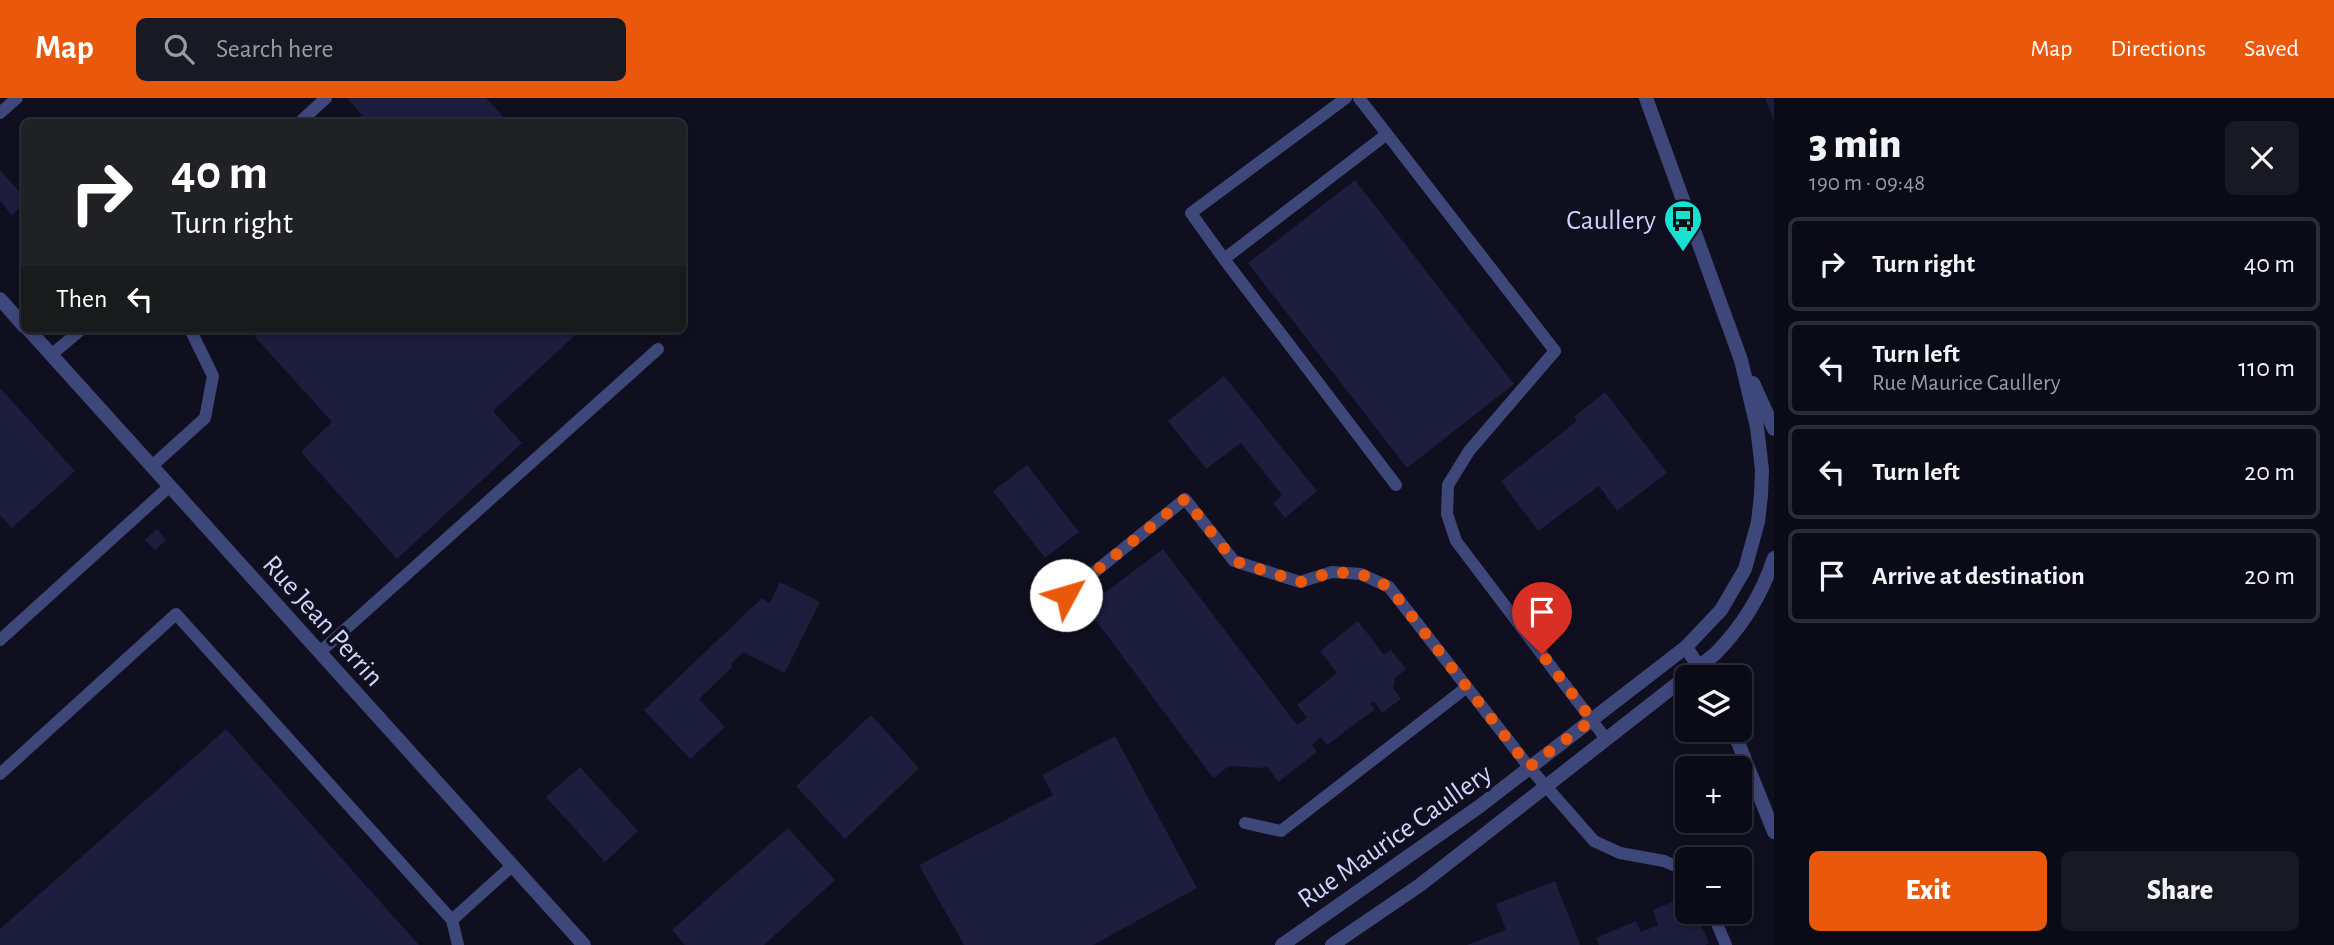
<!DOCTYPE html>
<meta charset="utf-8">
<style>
body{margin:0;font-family:"Alegreya Sans",sans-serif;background:#191924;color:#f1f3f6;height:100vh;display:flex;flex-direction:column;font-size:26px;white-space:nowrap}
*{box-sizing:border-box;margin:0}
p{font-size:23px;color:#9a9ba1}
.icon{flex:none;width:38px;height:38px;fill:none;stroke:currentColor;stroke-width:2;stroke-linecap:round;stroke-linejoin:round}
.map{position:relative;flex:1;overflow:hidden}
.sheet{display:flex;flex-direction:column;background:#0b0b17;width:560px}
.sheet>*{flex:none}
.hud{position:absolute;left:21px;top:21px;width:665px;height:214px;border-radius:10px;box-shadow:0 4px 10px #0003,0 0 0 2px #2b2b36;background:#202124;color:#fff;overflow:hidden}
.tools{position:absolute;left:1675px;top:567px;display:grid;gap:14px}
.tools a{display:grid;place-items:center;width:77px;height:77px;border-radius:10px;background:#0b0b17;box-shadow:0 4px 10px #0003,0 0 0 2px #2b2b36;font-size:35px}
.pin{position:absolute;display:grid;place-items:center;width:60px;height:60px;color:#fff;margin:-72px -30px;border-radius:50% 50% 50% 0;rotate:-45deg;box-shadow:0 0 7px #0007}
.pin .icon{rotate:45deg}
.me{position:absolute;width:77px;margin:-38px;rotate:51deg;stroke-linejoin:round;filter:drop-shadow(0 0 5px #0008)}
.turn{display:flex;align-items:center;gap:24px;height:147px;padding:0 35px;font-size:32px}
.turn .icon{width:91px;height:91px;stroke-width:2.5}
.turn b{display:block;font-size:49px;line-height:60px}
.then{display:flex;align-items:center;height:66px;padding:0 35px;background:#0003;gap:14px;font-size:26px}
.round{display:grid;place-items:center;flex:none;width:74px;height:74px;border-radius:10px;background:#191924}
.headline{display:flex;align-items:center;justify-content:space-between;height:119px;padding:0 35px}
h1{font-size:42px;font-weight:800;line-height:52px}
.primary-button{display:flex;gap:14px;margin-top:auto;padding:14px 35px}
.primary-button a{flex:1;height:80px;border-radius:10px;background:#ea580c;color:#fff;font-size:28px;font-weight:800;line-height:80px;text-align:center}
.primary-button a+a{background:#191924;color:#f1f3f6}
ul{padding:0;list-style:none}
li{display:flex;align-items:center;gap:21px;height:94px;margin:0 14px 10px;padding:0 21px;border:4px solid #2b2b36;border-radius:10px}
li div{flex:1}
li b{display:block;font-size:26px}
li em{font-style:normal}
header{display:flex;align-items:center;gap:42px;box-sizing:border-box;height:98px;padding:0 35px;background:#ea580c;color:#fff}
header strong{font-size:33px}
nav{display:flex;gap:38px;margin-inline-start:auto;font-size:24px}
.search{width:490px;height:63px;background:#191924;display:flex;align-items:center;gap:18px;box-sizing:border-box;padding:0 24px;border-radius:10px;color:#9a9ba1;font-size:26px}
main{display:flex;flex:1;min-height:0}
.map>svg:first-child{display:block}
.building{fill:#1d1d3e}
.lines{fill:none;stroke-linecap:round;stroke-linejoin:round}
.service{stroke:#3e4779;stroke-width:12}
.minor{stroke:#3e4779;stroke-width:14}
.tertiary{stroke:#3e4779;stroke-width:14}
.route{stroke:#ea580c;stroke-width:12;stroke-dasharray:0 21.6}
.labels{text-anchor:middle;stroke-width:7;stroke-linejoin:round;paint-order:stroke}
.poi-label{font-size:28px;fill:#d1d4fa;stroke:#0f0f1f;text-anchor:end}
.street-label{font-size:28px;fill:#d1d4fa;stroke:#0f0f1f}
</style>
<header>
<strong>Map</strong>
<div class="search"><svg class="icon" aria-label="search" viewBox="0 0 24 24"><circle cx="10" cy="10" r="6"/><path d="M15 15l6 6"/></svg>Search here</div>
<nav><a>Map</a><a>Directions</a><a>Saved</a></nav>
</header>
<main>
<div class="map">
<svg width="1774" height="847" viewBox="0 0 1774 847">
<rect width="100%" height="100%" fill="#0f0f1f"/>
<path class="building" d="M347 0H486L508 24H354L362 17Z
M1765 0H1774V23Z
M0 72 24 99V105L12 117 0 103Z
M1355 82 1514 286 1407 370 1248 165Z
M248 231H582L493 313 522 345 397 461 301 354 332 324Z
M1224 278 1317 393 1285 420 1273 405 1282 397 1241 345 1206 371 1168 323Z
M0 290 75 373 12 430 0 417Z
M1605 294 1667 375 1617 413 1599 388 1538 433 1501 383 1577 323 1574 319Z
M1027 367 1079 434 1045 460 993 393Z
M157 431 166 442 155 452 145 442Z
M1163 451 1297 627 1307 620 1297 607 1337 575 1320 553 1358 523 1384 557 1391 552 1406 571 1395 580 1393 590 1401 601 1382 615 1374 603 1370 606 1375 611 1327 647 1321 639 1312 647 1317 654 1278 684 1267 668 1264 670 1229 668 1213 680 1086 509Z
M780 484 820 504 785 575 743 554 731 566 733 568 699 601 725 629 690 661 644 612 762 500 770 505Z
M871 617 919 670 845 741 796 688Z
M226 631 419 847H0V831Z
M1115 638 1197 790 1093 847H964L919 767 1053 697 1042 677Z
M580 669 638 733 605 764 546 699Z
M788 730 835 782 764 847H685L672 832Z
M1555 783 1580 847H1467L1506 832 1496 806Z
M1687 798V814H1696L1709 845 1705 847H1599L1596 840 1636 823 1641 834 1658 827 1653 812Z"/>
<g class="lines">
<path class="service" d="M1346 0 1191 115 1224 161 1387 36
M1359 0 1555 253 1469 353 1448 387 1447 416 1456 443 1606 641
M0 15 17 0
M300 24 326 0
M1224 161 1396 387
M51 257 82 231
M152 368 205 320 213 278 190 231
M1066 497 1185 401 1234 463 1300 484 1332 474 1361 476 1389 489 1529 669 1594 743 1620 755 1664 763 1687 773
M0 542 170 388
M320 554 658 251
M0 676 176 516 452 822
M1245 725 1281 733 1467 589
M1712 814 1726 847
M458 847 452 822 513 767"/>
<path class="minor" d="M0 201 24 228
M28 231 584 847
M1686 549 1705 579
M1733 632 1774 734"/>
<path class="tertiary" d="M1753 285 1774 331
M1282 847 1480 708 1686 549 1721 512 1745 471 1758 424 1761 397 1762 372 1757 329 1741 262 1646 0
M1332 847 1420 787 1715 556C1742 529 1762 496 1774 460"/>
</g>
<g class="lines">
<path class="route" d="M1066 497 1185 401 1234 463 1300 484 1332 474 1346 475 1361 476 1389 489 1529 669 1592 622 1542 556"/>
</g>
<defs>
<symbol id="bus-pin" viewBox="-11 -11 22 30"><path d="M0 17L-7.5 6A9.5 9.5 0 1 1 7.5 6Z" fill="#17e1d0" stroke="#0f0f1f"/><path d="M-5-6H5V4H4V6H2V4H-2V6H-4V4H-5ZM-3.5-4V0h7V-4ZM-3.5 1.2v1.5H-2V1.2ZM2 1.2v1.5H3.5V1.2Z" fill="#111"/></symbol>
</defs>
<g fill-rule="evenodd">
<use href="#bus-pin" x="1661" y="99" width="44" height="60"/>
</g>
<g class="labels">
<g class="poi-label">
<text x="1656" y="131">Caullery</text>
</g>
<g class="street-label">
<text transform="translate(324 522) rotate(48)" y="10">Rue Jean Perrin</text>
<text transform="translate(1394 737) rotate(-35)" y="10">Rue Maurice Caullery</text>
</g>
</g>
</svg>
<div class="tools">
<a><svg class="icon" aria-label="layers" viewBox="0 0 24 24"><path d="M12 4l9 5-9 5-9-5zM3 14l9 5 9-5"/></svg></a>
<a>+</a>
<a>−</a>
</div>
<div class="pin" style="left:1542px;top:556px;background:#d93025"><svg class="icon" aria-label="arrive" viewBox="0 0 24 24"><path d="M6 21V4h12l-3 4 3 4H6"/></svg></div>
<svg class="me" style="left:1066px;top:497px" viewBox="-20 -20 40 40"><circle r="19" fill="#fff"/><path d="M0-13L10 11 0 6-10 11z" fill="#ea580c"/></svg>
<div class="hud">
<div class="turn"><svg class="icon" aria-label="right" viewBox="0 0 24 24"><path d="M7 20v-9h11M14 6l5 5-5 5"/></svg><div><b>40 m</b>Turn right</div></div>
<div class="then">Then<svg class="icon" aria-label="left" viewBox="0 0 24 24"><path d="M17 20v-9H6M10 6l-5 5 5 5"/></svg></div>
</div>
</div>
<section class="sheet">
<div class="headline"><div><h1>3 min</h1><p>190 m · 09:48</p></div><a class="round"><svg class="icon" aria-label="close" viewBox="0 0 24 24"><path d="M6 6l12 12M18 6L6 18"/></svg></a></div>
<ul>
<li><svg class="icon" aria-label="right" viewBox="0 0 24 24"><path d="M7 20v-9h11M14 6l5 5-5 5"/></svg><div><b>Turn right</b></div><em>40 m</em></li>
<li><svg class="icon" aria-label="left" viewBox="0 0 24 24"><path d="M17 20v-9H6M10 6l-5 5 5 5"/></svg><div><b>Turn left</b><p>Rue Maurice Caullery</p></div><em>110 m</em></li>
<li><svg class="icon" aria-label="left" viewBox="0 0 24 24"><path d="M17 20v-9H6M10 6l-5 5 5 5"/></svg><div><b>Turn left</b></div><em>20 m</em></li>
<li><svg class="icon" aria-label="arrive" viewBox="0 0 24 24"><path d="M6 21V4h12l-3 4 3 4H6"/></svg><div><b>Arrive at destination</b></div><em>20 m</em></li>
</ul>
<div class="primary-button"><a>Exit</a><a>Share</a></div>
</section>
</main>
